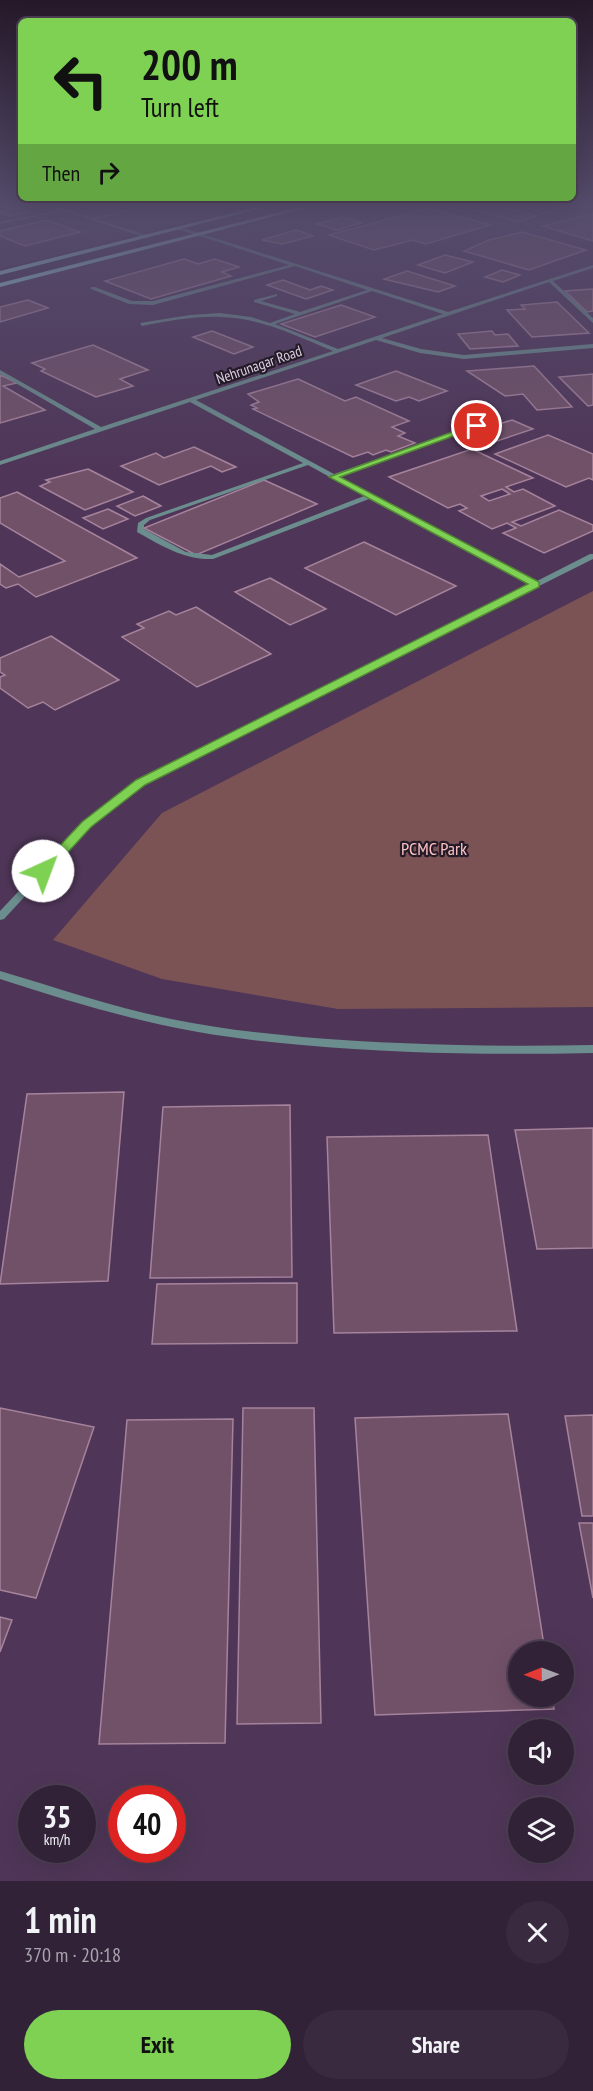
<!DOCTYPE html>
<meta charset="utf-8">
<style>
body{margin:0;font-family:"PT Sans Narrow",sans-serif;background:#3a2a40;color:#f1f3f6;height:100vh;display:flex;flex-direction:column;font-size:22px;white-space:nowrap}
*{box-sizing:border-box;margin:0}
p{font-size:20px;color:#a8a4ae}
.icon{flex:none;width:33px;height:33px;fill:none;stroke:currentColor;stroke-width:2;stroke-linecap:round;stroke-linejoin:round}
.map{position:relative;height:1881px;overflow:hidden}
.details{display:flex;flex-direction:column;background:#322238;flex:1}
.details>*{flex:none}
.top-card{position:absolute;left:18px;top:18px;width:558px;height:183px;border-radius:9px;box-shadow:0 6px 24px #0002,0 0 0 2px #4d3f53;background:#7ed153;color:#111;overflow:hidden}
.needle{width:39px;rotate:269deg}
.fabs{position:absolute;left:508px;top:1641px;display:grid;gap:12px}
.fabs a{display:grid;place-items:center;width:66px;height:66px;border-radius:50%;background:#322238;box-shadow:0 6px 24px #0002,0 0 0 2px #4d3f53;font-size:30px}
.speed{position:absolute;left:18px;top:1785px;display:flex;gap:12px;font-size:30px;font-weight:700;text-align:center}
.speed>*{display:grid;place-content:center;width:78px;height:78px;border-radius:50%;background:#322238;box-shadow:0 6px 24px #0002,0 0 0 2px #4d3f53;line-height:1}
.speed small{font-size:15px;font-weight:400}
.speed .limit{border:9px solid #d22;background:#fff;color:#111}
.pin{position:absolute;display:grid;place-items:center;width:51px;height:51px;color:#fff;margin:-26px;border:3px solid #fff;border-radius:50%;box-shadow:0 2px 6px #0007}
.me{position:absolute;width:66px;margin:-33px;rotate:43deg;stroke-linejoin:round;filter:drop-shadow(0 0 4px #0008)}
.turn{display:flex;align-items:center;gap:21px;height:126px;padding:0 24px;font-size:27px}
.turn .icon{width:78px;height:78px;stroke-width:2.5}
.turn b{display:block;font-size:42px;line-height:51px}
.then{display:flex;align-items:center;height:57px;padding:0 24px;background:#0003;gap:12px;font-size:22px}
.round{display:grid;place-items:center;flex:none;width:63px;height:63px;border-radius:32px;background:#3a2a40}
.summary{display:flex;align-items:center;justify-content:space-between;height:102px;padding:0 24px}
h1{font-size:36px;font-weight:800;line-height:45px}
.cta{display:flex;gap:12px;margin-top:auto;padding:12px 24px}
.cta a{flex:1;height:69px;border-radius:36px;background:#7ed153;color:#111;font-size:24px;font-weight:800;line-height:69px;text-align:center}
.cta a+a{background:#3a2a40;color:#f1f3f6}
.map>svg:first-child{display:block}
.built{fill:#4f3658;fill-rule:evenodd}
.green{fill:#7c5354}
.building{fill:#715168;stroke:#a6839c;stroke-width:1.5;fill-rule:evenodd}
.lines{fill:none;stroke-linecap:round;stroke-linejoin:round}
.minor{fill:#6b8d8d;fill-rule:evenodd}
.major{fill:#9ae2e2;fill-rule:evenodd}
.route{fill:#7ed153;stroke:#528836;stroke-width:1.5}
.labels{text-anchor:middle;stroke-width:4.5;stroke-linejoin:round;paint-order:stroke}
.far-street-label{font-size:15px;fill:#dccfe1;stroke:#241b28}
.park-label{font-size:18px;fill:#fcc1c3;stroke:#241b28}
</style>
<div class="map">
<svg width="593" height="1881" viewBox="0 0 593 1881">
<rect width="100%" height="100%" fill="#432e4b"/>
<path class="built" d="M0 203H265L0 269Z
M328 203H593V1881H0V287ZM519 1652H564V1696H519ZM519 1730H564V1774H519ZM32 1798H82V1850H32ZM122 1798H172V1850H122ZM519 1808H564V1852H519Z"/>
<path class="green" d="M593 591V1007L338 1009 162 979 53 940 162 813Z"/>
<path class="building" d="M457 203H489L537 216 518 222 461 206 449 205Z
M535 203H543L561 208 544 213 521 207Z
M13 205 30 212 10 216 0 212V208Z
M429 208 490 225 426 244 413 240 374 250 329 235Z
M593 213V241L543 226Z
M342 217 361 223 337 230 317 224Z
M47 220 80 232 25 246 0 236V231Z
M296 230 313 236 282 244 262 240Z
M522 232 586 250 529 270 464 251 489 240Z
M445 255 473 262 445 273 418 265Z
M184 259 198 264 215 259 239 267 222 272 231 276 151 299 105 281Z
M502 270 520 275 503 282 485 277Z
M407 271 455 286 438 292 384 279Z
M283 280 310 290 321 286 333 290 306 299 267 285Z
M593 289V311L587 312 565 291Z
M28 300 48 308 0 322V307Z
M557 302 589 333 532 337 507 310 525 309 521 305Z
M341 305 375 317 315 337 281 324Z
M212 331 253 347 234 354 193 337Z
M492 331 495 335 508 334 518 346 470 349 458 334Z
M93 345 148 370 120 379 133 386 96 397 41 371 45 369 32 363Z
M534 366 572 407 537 410 523 394 505 396 467 371Z
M396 371 447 391 419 401 409 397 396 401 356 385Z
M593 374V405L588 406 559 377Z
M0 375 17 383 3 386 45 410 0 423Z
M298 379 345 401 356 397 409 421 392 427 405 433 398 436 415 443 391 452 386 450 373 455 368 452 353 457 253 409 257 408 251 405 259 402 248 394Z
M512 420 533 429 476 448 455 437Z
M548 435 593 454V480L589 478 566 487 495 454Z
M194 447 236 467 222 472 211 466 159 485 121 466 156 453 164 458Z
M472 449 533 478 506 487 514 492 523 489 555 506 512 522 521 526 559 510 593 525V531L544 553 503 533 516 528 507 523 492 529 459 511 467 508 460 504 448 508 389 477ZM502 489 510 494 489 501 481 496Z
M88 469 133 492 85 510 40 486 50 482 46 480Z
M264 480 317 504 196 555 144 528Z
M17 492 137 558 36 597 18 584 6 588 0 584V564L19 577 65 561 0 523V498Z
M143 496 161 506 135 516 117 506Z
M108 509 128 519 103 529 83 518Z
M364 542 456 586 396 615 305 568Z
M270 578 326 609 290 625 235 592Z
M196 607 271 654 197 687 122 637 144 628 137 624 169 611 176 615Z
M51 636 119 680 55 710 43 702 28 708 0 688V677L5 675 0 672V658Z
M124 1092 108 1281 0 1284 27 1094Z
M290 1105 292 1277 150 1278 163 1107Z
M593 1128V1248L537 1249 515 1130Z
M488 1135 517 1331 334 1333 327 1137Z
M297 1283V1343L152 1344 157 1284Z
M0 1408 94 1427 36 1598 0 1590Z
M243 1408H314L321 1723 237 1724Z
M508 1414 545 1652H519V1696H552L554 1709 375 1715 355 1418Z
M593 1415V1516H582L565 1416Z
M233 1419 225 1743 99 1744 127 1420Z
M579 1523H593V1598Z
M0 1617 12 1620 0 1652Z"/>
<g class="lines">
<path class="minor" d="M41 203H48L93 218 155 203H163L97 219 149 236 147 238 64 211 0 224V222L59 210Z
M547 203H555L570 208 568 209Z
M180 227 448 312 593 265V268L553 281 593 318V323L549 282 382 338 421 349 464 355 593 344V348L464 359 420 353 376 340 196 400 334 474 495 418H499V420L339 477 535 582 590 554H593V559L144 784 89 827 4 919 0 920V911L83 823 138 780 529 585 369 499 213 559C184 560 162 546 137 532L138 523 146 518 303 463 190 402 0 465V461L95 429 0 374V370L101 427 333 351C297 336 261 318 221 317 195 316 168 321 142 326L140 323 190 315 220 313 251 317 270 323 295 314 254 302V300L277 294V296L261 301 300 312 367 290 295 266 153 305 129 304 91 289V287H95L132 301H153L289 265 178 229ZM372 291 443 314 338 349 275 324ZM308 465 364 496 212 555 186 552 144 529V525L150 520Z
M0 971C57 988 113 1007 171 1019 214 1028 258 1033 302 1037 399 1045 496 1047 593 1045V1053C496 1055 399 1054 302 1045 267 1042 232 1038 198 1032 130 1020 65 1000 0 979Z"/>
<path class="major" d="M272 203H283L0 275V271Z
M315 203H326L0 287V283Z"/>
</g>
<linearGradient id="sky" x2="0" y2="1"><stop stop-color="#251929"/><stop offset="0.44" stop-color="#554c6c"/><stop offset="1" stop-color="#554c6c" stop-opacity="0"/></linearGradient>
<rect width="593" height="466" fill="url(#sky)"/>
<path class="route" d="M474 424 481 426 340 477 539 582V587L145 785 91 827 48 874H39V868L82 822 136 780 528 584 329 477Z"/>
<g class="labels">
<g class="far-street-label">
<text transform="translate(259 365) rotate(-19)" y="5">Nehrunagar Road</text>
</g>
<g class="park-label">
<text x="434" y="855">PCMC Park</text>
</g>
</g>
</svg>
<div class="fabs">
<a><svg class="needle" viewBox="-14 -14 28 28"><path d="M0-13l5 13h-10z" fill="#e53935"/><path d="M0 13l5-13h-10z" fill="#a8a4ae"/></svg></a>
<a><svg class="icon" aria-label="sound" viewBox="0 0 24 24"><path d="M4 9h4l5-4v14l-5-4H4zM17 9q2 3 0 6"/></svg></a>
<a><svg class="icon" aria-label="layers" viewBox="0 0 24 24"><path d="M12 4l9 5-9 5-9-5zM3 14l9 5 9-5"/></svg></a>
</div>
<div class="speed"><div>35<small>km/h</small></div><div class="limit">40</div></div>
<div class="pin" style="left:477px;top:426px;background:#d93025"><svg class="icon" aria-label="arrive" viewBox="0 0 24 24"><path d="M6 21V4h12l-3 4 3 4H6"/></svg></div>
<svg class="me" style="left:43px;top:871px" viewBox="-20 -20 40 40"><circle r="19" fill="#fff"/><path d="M0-13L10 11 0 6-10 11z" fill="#7ed153"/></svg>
<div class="top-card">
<div class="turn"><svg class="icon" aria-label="left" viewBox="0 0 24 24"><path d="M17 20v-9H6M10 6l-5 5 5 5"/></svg><div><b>200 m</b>Turn left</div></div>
<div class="then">Then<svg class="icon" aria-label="right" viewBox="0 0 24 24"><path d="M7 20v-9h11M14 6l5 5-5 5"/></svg></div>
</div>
</div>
<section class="details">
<div class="summary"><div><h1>1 min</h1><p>370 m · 20:18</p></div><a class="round"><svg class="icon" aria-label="close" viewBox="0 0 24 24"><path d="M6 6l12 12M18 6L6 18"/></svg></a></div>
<div class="cta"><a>Exit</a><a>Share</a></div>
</section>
